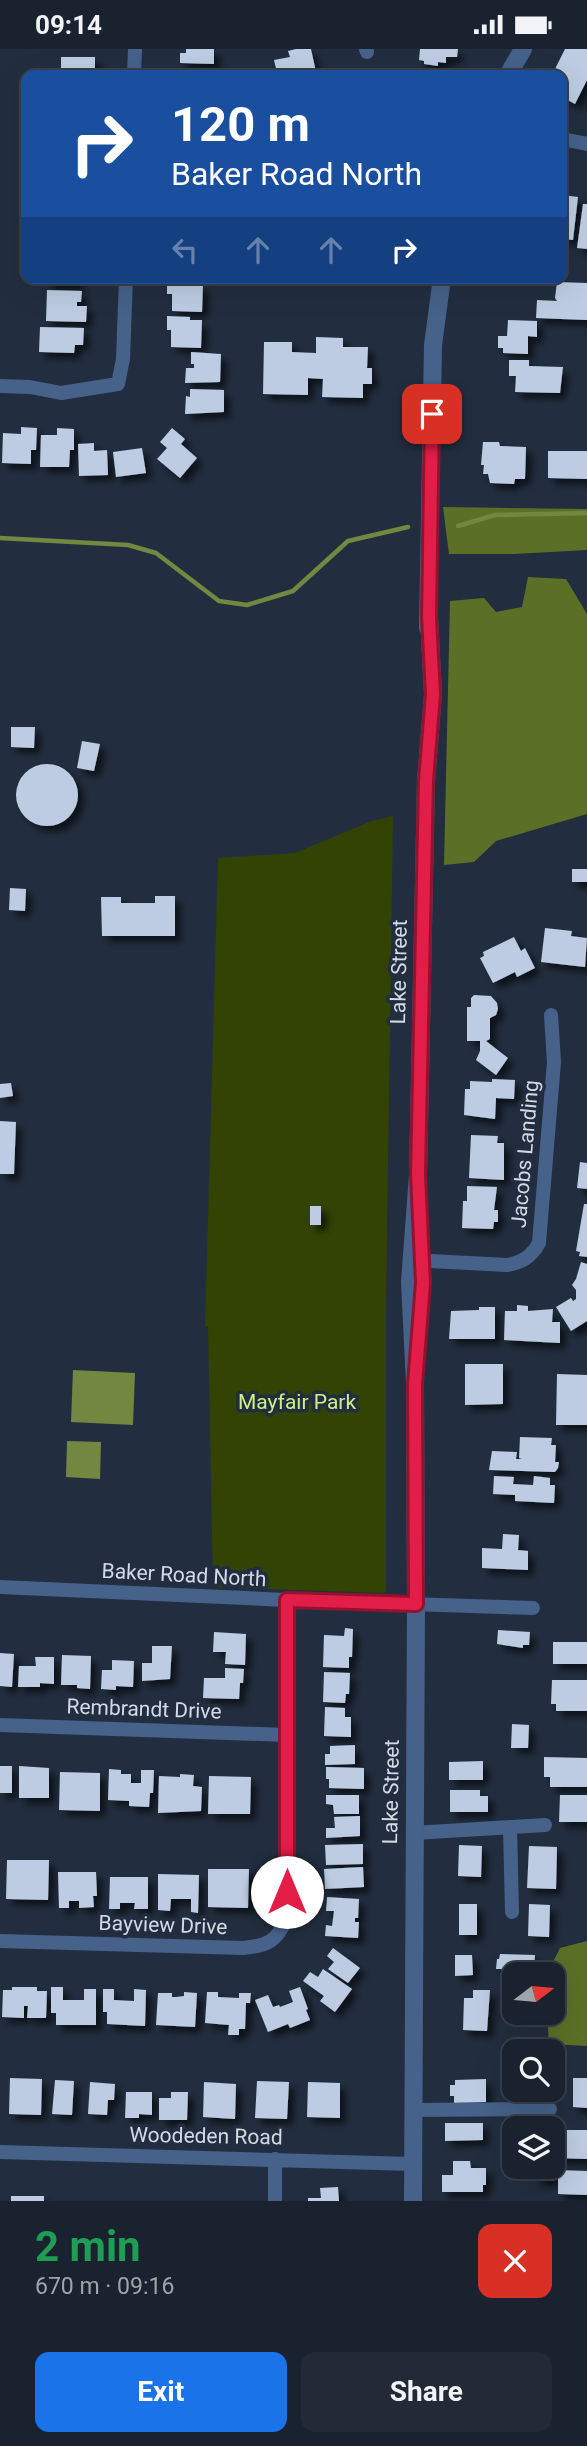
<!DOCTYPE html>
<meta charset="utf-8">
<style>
body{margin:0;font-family:Roboto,sans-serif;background:#232a37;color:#f1f3f6;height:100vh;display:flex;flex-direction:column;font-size:26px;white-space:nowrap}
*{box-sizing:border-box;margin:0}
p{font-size:23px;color:#9fa4aa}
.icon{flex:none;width:38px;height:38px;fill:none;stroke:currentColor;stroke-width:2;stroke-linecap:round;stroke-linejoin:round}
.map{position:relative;height:2152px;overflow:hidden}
.sheet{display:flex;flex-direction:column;background:#1a222f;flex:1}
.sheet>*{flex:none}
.top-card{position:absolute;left:21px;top:21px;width:546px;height:214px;border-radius:14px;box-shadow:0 7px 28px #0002,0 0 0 2px #383f4b;background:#1a4fa0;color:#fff;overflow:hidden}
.needle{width:46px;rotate:74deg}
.fabs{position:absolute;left:502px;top:1913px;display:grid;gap:14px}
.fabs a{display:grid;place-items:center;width:63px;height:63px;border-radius:14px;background:#1a222f;box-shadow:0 7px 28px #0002,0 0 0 2px #383f4b;font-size:35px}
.pin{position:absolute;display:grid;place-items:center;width:60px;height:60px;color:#fff;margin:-30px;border-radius:14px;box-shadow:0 4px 10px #0006}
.me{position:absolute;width:77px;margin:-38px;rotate:0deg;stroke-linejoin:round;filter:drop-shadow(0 0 5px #0008)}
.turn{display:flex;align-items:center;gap:24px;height:147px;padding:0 35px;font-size:32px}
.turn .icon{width:91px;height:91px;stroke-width:2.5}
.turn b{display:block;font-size:49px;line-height:60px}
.lanes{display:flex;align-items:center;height:66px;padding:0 35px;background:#0003;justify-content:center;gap:35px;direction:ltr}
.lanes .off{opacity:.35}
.round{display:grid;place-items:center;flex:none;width:74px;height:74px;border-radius:14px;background:#232a37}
.headline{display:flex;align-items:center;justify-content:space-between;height:119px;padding:0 35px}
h1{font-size:42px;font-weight:700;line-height:52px;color:#1e9e55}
.action{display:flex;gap:14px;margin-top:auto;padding:14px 35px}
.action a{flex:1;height:80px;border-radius:14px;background:#1a73e8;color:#fff;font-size:28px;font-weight:700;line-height:80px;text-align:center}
.action a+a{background:#232a37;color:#f1f3f6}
.status{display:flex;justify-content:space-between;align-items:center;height:49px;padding:0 35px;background:#1a222f;direction:ltr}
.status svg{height:19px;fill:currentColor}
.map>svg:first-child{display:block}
.green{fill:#334303}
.forest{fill:#5b7026}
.water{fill:#728840}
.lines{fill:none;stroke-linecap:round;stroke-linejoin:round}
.stream{stroke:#728840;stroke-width:4.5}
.building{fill:#bdcce2;filter:url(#shadow)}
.minor{stroke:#46628a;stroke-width:14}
.tertiary{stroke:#46628a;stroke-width:18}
.route-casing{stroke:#92132f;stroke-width:18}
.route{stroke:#e11d48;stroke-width:12}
.labels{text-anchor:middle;stroke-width:7;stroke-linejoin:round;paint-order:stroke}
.street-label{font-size:21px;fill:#d3dae6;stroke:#222e3f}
.park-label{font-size:21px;fill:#cded88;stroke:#222e3f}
</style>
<div class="status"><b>09:14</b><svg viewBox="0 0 49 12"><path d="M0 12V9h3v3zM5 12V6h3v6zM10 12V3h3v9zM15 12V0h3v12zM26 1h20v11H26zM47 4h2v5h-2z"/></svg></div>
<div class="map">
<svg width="587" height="2152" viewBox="0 0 587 2152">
<defs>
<filter id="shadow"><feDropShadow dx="6" dy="6" stdDeviation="3.5" flood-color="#0009"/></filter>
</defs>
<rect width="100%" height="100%" fill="#222e3f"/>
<path class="green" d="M393 767 386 1260V1542L383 1544 213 1538 208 1277H205L218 809 295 804 369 773Z"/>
<path class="forest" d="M443 458 587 460V501L514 505H449Z
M528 528 566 530 587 565V765L496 792 474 813 444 816 450 552 484 549 496 563 522 558Z
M587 1892V1997L549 1995 547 1964H553V1925H547L560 1899Z"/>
<path class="water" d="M73 1321 135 1324 133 1376 71 1373Z
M67 1392 101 1393 100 1430 66 1428Z"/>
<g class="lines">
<path class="stream" d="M458 477 495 466 587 464
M0 489 128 496 156 504 219 552 247 556 293 542 348 492 408 478"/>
</g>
<path class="building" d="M186 0H214V15L180 14V4H186Z
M296 0H311L316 23 307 26H270L277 24 274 11 290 8 288 2Z
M420 0H458L457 8H446V14L438 13V17L424 15V12L419 11Z
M565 0H587V31L575 55 562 48V26L554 22Z
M61 8H95V21H90V26H61Z
M562 146 578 148 573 191 562 190Z
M583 155H587V200L577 199Z
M47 229H78V237L47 236Z
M167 231H191V236H203L202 263 172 262V245H167Z
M557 233 587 234V271L536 269 537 251 557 252 555 249Z
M47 241 82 242 81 253H77V257H87L86 273 46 272Z
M167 267 190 268V271H202L201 299 171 298V281H167Z
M508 271 537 272V288L528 287V305L503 304V299H498V287H507Z
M40 278 84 279 83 296H75L74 304 39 303Z
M316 288 343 289V298H368L367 319H372V335H363V349L322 348 323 330 308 329V346L263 345 264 293H292V303L316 304Z
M191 303 221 305 220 333 185 334 186 319H194V315H191Z
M509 311H529V317L563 318 560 344 515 343 516 327H509Z
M190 340 224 341V363L185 365 186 347 190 348Z
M21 378 37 379 36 401H31V415L2 414 3 384 21 385Z
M57 379 74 380V401H70L69 418H40L41 386H57Z
M172 379 185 390 181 395 197 409 180 429 157 410 167 399 160 393Z
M483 393H499L500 397 526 398 525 430H515L514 435 490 434 488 425H483L484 416H481Z
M94 394V402L107 401 108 426 79 427 78 395Z
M142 399 146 424 116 428 113 403Z
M548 402H587V430L548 429Z
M11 678H35L34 699 11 698Z
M82 692 100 695 94 722 77 719Z
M16 746a31 31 0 1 1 62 0a31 31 0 1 1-62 0Z
M572 820H587V833H572Z
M10 839 26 840 25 862 9 861Z
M155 847H175V887H102L101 848H121V854H155Z
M545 879 572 882 571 887 587 889 585 918 541 913Z
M514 888 521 902 525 899 535 919 517 928 515 923 493 934 480 909 484 907 483 903Z
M474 946 491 947 497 954 498 960 496 966 490 969V990L486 992 508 1009 496 1026 476 1011 480 1002V992H467V958H471V949Z
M492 1030 515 1031 514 1050 496 1049 495 1070 464 1066 465 1040H470V1032L492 1033Z
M11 1034 13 1047 0 1049V1035Z
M0 1072 16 1073 14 1125H0Z
M471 1086 498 1087 497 1094H504V1131L469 1129Z
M580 1113 587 1114V1140L577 1139Z
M467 1137 497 1138 494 1161H498V1173H494L493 1180 462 1179 463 1152H467Z
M584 1155H587V1208L579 1207 580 1203 576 1202Z
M310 1157H321V1176H310Z
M581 1213 587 1215V1272L571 1282 556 1258 571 1249 573 1252 576 1250V1241L572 1236 576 1230Z
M517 1256 528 1257V1262L553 1260 552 1273H560V1294L504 1291 505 1262H517Z
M479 1258H495V1290H449L451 1262 479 1261Z
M465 1315H503V1355L465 1356Z
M557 1325 587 1326V1376H556Z
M520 1388 552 1389 551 1396H556L555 1413H559L558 1419 555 1423 489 1421 492 1402 517 1403 516 1410H522L519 1409Z
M494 1427 514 1428 513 1435 533 1436 534 1427 550 1429V1436H555L554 1454 515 1452V1446L493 1445Z
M503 1485 519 1486 518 1501 528 1502V1521L482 1519V1499L502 1500Z
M345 1579 353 1580 352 1608H349V1619L323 1618 324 1586 344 1587Z
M498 1581 530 1583 529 1596H523V1599L497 1595Z
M214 1583 246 1585 245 1616 225 1615 226 1603H213Z
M553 1593H587V1615H553Z
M152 1597H172L170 1630 142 1632V1614H152Z
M0 1604 14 1605 12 1638 0 1637Z
M62 1606 91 1607 90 1640 77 1639V1636H61Z
M35 1608H54V1635L40 1634V1638H18L19 1617H36Z
M112 1611 134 1612 133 1638 116 1637V1641L101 1640 102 1621H112Z
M225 1619 244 1620 243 1634H240L239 1650 203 1649 204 1629H225Z
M324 1623 350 1624 349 1645H346L345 1654 323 1653Z
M552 1631H587V1662H556V1655H551Z
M325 1658 345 1659V1668H351V1688L324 1687Z
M512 1675 529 1676 528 1699H511Z
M355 1696V1715L325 1716V1705H330V1697Z
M544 1708 587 1709V1738H550V1728H544Z
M483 1712V1731H449V1713Z
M0 1717H12V1744H0Z
M19 1717 49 1719V1749H19Z
M326 1718 364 1719V1740L329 1739V1730H326Z
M109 1720 121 1721V1725H131V1734H141V1721H154L153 1744H150L149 1758 129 1757V1752L108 1751Z
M60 1723 100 1724V1762L59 1761Z
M180 1725 194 1726 193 1737 202 1738 201 1762 158 1764 159 1727 180 1728Z
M209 1727 251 1728 250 1765H208Z
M450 1741H480V1747H488V1763H450Z
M326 1746H359V1765H334L333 1756 326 1755Z
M560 1746H587V1773H559Z
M360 1767V1787L326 1789V1779H335L334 1768Z
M363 1795V1815L326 1816 325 1796Z
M459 1796 482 1797 481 1828 458 1827Z
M529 1797 557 1798 556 1840 527 1839Z
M7 1811H49L48 1851 6 1850Z
M363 1818 364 1838 325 1840 324 1820Z
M208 1820H249L248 1859 208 1858Z
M58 1823H96L97 1847H93L94 1858 79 1859V1852H69V1859H59Z
M158 1825 199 1826 198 1864 191 1863V1850H171L170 1862 158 1861Z
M110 1828H148V1860H134L135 1854H120V1860H109Z
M327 1848 359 1850 358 1869H355V1873H359L358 1889 325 1887 326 1876 332 1877 334 1862H326Z
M459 1855H477V1886H459Z
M529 1855 550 1856 549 1888 528 1887Z
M333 1899 360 1919 348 1934 328 1920 334 1913 327 1907Z
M500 1905 535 1906 534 1925H514V1932L501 1931 502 1920H496L497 1910H499Z
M455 1906H472L473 1926 455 1927Z
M323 1920 352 1940 335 1963 320 1952 324 1947 303 1932 310 1923 318 1928Z
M12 1938H37V1942H47L46 1969H27L28 1957H24V1969L2 1968 3 1941H12Z
M51 1938H63V1951H84V1940H96V1976H56V1964H51Z
M300 1938 308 1960 306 1961 310 1971 290 1979 288 1975 268 1983 255 1951 268 1946 273 1958 279 1956 280 1958 293 1953 289 1942Z
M103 1940H114V1951L134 1952V1940L146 1941 145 1977 107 1975V1963H103Z
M473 1941H490L487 1982 463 1981 464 1949H473Z
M184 1943 197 1944 195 1978 156 1976 158 1944H172V1948H176L184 1947Z
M207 1943H218V1948L239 1949V1944H251L250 1954H246L245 1980H239V1986H228L229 1976 205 1974Z
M543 1995V2002H514V2016H504L503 1996Z
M10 2029 42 2030 41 2066 9 2065Z
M573 2029H587V2059L573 2058Z
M486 2030V2053L454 2054V2047H450V2036H455V2031Z
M55 2031 74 2032 72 2066 52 2065Z
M257 2032 289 2033 287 2070 255 2069Z
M90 2033 115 2035 114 2051H108L107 2066 88 2065Z
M204 2033 236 2035 235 2070 203 2068Z
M308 2033 340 2034V2069L307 2068Z
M126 2043H152V2066L139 2065V2069H125Z
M171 2043H188L187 2071H159V2049H171Z
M445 2074H483V2091L445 2092Z
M566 2081H587V2110L553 2109V2091H566Z
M453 2112H470L471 2119H486V2136H483V2143H442V2126H453Z
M536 2118H554L553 2132 535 2131Z
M558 2121 587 2122V2146L558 2145Z
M338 2138 339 2152H308V2149H321L320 2139Z
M11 2147H44V2152H11Z"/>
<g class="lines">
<path class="minor" d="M366 0 367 3
M134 26 135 0
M562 90 587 95
M0 337 30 338 61 344 118 335 123 310 126 229
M411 1211 507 1216C523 1213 531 1208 539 1194L554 1013 551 966
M0 1538 287 1551 533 1559
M0 1676 287 1686
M510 1778 512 1863
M413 1784 545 1776
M0 1892 243 1899C268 1897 277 1892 287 1869V1551
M412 2061 550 2060
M0 2103 412 2115
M275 2152V2110"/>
<path class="tertiary" d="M508 26 523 0
M428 579 433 296 442 229
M413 2152 416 1555 415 1335 410 1233 418 1126 426 732 433 645 429 568"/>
</g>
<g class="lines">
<defs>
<path id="route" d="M287 1843V1551L416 1555 415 1335 423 1234 418 1126 426 732 433 645 429 568 432 365"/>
</defs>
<use href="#route" class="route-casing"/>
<use href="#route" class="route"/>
</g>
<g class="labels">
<g class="street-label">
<text transform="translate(399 923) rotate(-89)" y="7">Lake Street</text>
<text transform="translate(525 1105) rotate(-85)" y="7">Jacobs Landing</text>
<text transform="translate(184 1526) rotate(3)" y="7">Baker Road North</text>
<text transform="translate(144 1660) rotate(2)" y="7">Rembrandt Drive</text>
<text transform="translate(391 1743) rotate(-89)" y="7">Lake Street</text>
<text transform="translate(163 1876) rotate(2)" y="7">Bayview Drive</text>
<text transform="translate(206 2087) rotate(1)" y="7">Woodeden Road</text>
</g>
<g class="park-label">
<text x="297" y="1360">Mayfair Park</text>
</g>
</g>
</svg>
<div class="fabs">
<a><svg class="needle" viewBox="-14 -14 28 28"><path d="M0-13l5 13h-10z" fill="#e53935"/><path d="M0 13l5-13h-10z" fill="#9fa4aa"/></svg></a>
<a><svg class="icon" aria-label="search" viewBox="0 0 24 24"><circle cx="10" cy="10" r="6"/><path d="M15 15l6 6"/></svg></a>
<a><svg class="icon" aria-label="layers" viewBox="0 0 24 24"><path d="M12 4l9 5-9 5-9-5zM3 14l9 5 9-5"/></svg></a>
</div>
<div class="pin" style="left:432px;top:365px;background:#d93025"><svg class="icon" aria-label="arrive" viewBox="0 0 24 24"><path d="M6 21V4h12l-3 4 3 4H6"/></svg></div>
<svg class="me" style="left:287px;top:1843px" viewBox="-20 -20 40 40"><circle r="19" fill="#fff"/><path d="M0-13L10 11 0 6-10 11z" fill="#e11d48"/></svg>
<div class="top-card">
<div class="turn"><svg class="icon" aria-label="right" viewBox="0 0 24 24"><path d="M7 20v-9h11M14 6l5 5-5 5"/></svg><div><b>120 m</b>Baker Road North</div></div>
<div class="lanes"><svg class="icon off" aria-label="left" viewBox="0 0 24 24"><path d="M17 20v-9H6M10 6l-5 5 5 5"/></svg><svg class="icon off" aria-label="ahead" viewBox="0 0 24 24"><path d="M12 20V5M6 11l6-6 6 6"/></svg><svg class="icon off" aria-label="ahead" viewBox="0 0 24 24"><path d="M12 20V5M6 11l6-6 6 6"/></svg><svg class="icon" aria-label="right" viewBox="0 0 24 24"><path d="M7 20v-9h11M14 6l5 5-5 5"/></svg></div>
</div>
</div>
<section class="sheet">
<div class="headline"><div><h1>2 min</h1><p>670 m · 09:16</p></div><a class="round" style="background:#d93025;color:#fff"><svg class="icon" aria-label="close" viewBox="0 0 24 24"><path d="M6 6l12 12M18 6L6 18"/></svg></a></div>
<div class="action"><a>Exit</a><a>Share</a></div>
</section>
